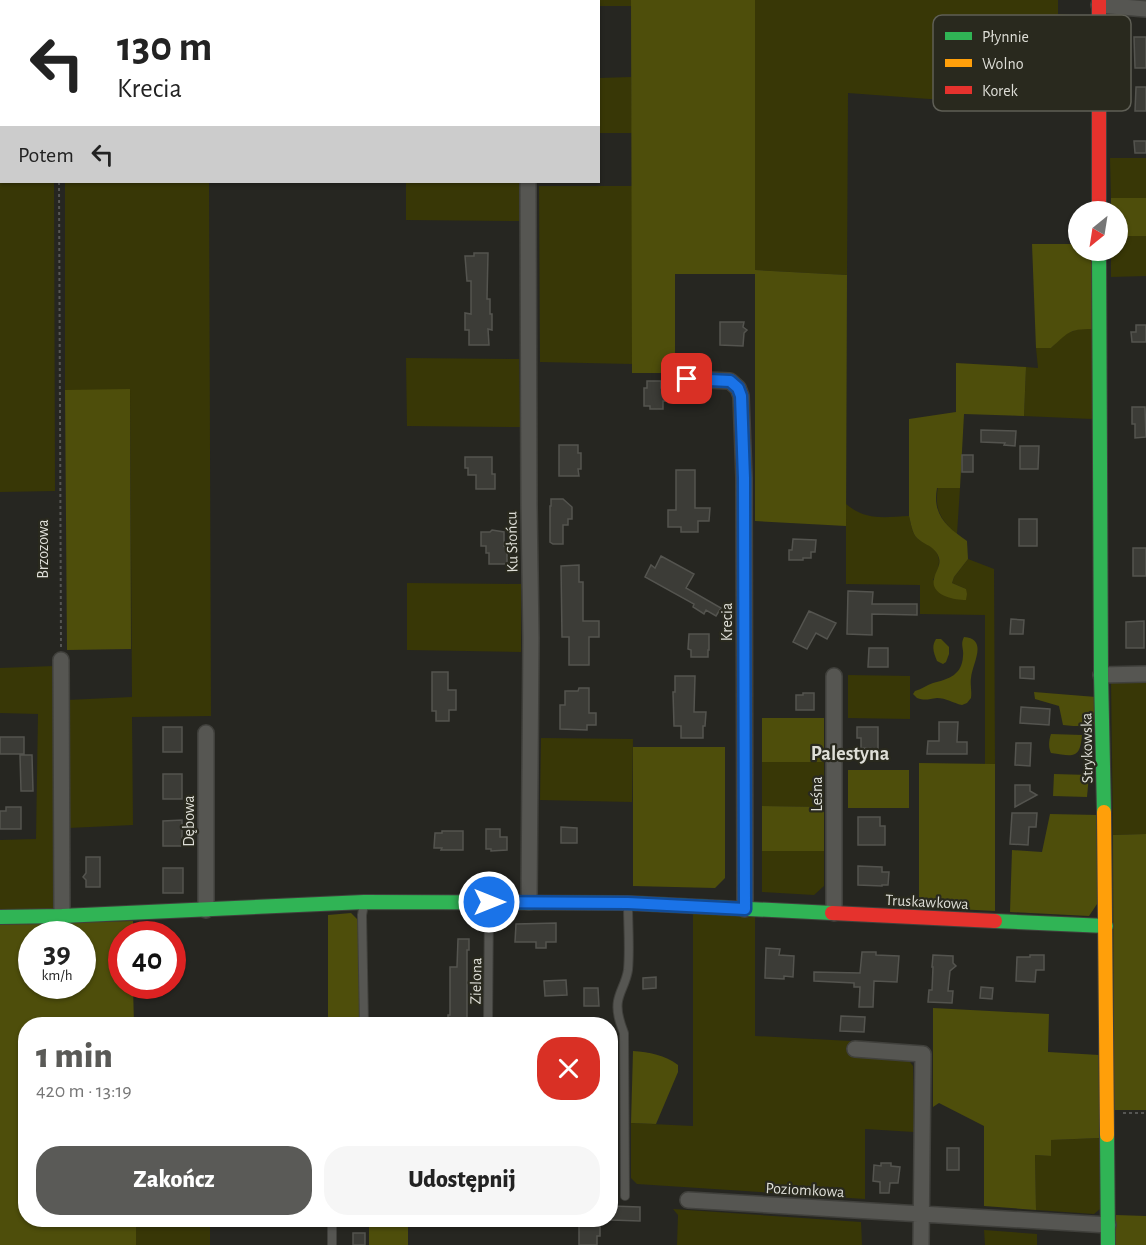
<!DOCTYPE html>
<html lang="pl">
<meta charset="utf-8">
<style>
body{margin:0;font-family:"Alegreya Sans",sans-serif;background:#f6f6f6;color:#222;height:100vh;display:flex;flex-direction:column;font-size:22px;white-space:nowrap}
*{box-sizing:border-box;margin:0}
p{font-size:20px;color:#767676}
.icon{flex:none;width:33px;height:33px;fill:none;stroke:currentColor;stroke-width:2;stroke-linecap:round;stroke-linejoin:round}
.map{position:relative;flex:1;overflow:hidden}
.sheet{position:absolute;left:18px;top:1017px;width:600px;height:210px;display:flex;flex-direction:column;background:#fff;border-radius:24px;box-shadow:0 2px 4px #0004}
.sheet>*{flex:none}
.hud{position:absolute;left:0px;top:0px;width:600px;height:183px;box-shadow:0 2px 4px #0004;background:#fff;color:#222;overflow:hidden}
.needle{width:39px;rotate:210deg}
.tools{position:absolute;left:1068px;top:201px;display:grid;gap:12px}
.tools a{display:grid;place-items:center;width:60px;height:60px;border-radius:50%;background:#fff;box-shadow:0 2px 4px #0004;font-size:30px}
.speed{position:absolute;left:18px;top:921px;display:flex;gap:12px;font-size:30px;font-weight:700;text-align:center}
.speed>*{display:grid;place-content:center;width:78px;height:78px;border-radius:50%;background:#fff;box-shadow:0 2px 4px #0004;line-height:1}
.speed small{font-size:15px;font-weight:400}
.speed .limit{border:9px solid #d22;background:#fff;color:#111}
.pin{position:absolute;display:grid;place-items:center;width:51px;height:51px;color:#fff;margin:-26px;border-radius:12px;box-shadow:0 3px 9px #0006}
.me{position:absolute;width:66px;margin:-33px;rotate:90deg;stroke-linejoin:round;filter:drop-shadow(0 0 4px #0008)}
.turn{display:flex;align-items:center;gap:21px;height:126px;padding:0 18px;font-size:27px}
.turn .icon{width:78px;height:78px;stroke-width:2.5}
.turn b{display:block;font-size:42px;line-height:51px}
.then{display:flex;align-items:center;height:57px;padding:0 18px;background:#0003;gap:12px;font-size:22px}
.round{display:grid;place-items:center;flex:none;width:63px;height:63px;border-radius:24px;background:#f6f6f6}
.head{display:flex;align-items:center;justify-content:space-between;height:102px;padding:0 18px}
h1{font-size:36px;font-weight:800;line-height:45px;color:#5a5a57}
.primary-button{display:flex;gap:12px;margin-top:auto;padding:12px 18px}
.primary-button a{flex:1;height:69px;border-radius:24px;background:#5a5a57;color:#fff;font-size:24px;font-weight:800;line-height:69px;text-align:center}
.primary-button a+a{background:#f6f6f6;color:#222}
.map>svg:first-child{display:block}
.green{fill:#383706}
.forest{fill:#4e4e0b;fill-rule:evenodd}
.building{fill:#3c3c37;stroke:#54544f;stroke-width:1.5}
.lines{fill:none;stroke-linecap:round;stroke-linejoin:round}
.lane-casing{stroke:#40403c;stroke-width:10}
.street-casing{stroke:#40403c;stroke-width:18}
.fast-casing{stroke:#40403c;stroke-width:16}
.slow-casing{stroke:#40403c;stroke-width:16}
.jam-casing{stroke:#40403c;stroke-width:16}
.path{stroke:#565653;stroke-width:2;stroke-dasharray:3 3;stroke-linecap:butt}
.lane{stroke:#565652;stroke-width:8}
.street{stroke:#565652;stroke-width:15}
.fast{stroke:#30b455;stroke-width:14}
.slow{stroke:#ff9f0a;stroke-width:14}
.jam{stroke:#e5322d;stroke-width:14}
.route-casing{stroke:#114b97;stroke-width:15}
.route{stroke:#1a73e8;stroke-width:10}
.labels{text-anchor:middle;stroke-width:4.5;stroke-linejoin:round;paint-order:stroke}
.street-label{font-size:16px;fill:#deded7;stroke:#29291e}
.quarter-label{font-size:20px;font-weight:bold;fill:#deded7;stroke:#29291e}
.key{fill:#29291e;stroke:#5f5f56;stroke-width:1.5}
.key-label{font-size:16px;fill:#deded7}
</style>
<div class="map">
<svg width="1146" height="1245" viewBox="0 0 1146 1245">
<rect width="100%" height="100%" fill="#262621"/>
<path class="green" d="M538 0H631V6H599L598 2H538Z
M755 0H1058V14L1082 16 1091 25V111L848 93 847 275 755 270Z
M631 77 632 133H599V78Z
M0 91H2V182H54L55 491 0 492Z
M1110 158H1146V198H1111Z
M65 182H209L211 716 132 717 133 825 68 828 67 700 132 697 130 390H65Z
M406 182H519V221L406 220Z
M539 186H632V364L540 362Z
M1118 236H1146V276L1111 277V251L1118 250Z
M1079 329H1092V419L1024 416 1026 367 1038 368 1036 348H1051L1065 334Z
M406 358 519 359 520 427 407 426Z
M938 487 960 488 957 534C941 521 934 509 938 487Z
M846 504C866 521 884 517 909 516 911 523 912 533 917 538 921 542 926 543 930 546 943 555 940 567 933 580L966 589 952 583 954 577 968 559 994 569 995 764H985V615L920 614V585L846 584Z
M407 583 521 584V652L407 650Z
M55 666 58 904 52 910H0V840L36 839 38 714 0 713V668Z
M848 675 910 676V719L848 718Z
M1111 679H1146V834L1113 835Z
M541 738 633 739 632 802 540 800Z
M762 762H824V807L762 806Z
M762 851H824V886L814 895 762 892Z
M693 913 755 915V1036L851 1041 850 1056 908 1059 913 1066 914 1132 865 1129V1199L637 1184 631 1178V1123L693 1126Z
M1099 1138 1100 1209 1094 1214 1036 1210 1035 1155 1051 1156V1140Z
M673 1209 861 1222 862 1245H677L678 1215Z
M136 1220H210V1245H136Z
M984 1230 1037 1234V1245H985Z"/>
<path class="forest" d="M631 0H755V270L847 275 846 526 755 521V274H675V373H632Z
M1111 198H1146V236H1118V212L1111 211Z
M1032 244H1078V250L1092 251V329C1068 329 1068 333 1051 348H1036Z
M956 363 1026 367 1024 416 964 414 960 488H937C932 515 947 527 967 541L968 559 954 577 952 583 966 589 967 594 966 600C954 600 930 595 934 579 936 569 944 563 936 552 931 545 923 544 917 538 912 533 911 523 909 516V419L956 412Z
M130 389 131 649 67 650 65 390Z
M964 637C989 639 972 664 971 678 970 684 972 691 971 698L967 703 962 705C953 703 946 698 937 698 929 699 925 701 917 698L913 694 915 691C922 689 927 685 933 683 949 679 962 675 963 656 964 648 960 645 964 637Z
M936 639H941L949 647V654L946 662 943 664 937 661C934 653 931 647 936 639Z
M1034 692 1096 697 1097 726H1073L1063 725 1059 706 1035 699Z
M762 718H824V762H762Z
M1051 734 1082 735C1080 760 1073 756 1051 753 1048 747 1049 740 1051 734Z
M633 747H725V878L715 888 633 886Z
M919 763 995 764V911L919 907Z
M848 770H909V808H848Z
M1054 774 1089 775 1087 797 1053 796Z
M762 806 824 807V851H762Z
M1050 814 1098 815 1099 901 1089 916 1010 912 1012 850 1042 852Z
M1146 834V1110H1114L1113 835Z
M351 913 359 921V1024H328V915Z
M133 921V934H122V986H133L134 1024H26V1220H136V1245H0V924ZM32 934H82V986H32Z
M933 1008 1049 1014 1048 1052 1099 1055V1138L1051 1140V1156L1035 1155 1036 1210 984 1206V1126L939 1103 933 1107Z
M633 1051C649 1052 665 1055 678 1065V1072L656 1124 631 1123Z
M1116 1215 1146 1216V1245H1114Z
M369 1220H408V1245H369Z"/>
<path class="building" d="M1134 37H1146V68H1135Z
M1136 87H1146V111H1135Z
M1134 141H1146V153H1135Z
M474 253H488L487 299H490V314H492V330L488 329 489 345H469V330H465V313L471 314V281H467L465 256H474Z
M720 322H744L743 327 747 330 744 333 743 346 720 345Z
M1136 325H1146V342H1132L1131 332H1136Z
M647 381H661V388L687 389V401H663V409H650V406H644V388H647Z
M1132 407H1145L1146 437 1135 438V424H1132Z
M981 430 1016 431 1015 446 1004 445 1005 443 981 442Z
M559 445H578V453H581V469H578L579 476H559Z
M1020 446H1039L1038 469H1020Z
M962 455H973V472H962Z
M465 457H492V474H495V489H476V475H468V468H465Z
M676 470H695V508H710L709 521H698V532H681V527H668V510H676Z
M551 499H563L572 507V519H568V525H563V544H553L550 542V506H551Z
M1019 519H1037V546H1019Z
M492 530 504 532V546H507V564H489V553H486V546H481V532H490Z
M793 539 816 540 815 552H811V558H803V560H789V550H792Z
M1133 548H1146V576H1133Z
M661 556 694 574 686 588 721 608 716 616 706 610 704 614 693 607 694 604 645 577 651 565 655 568Z
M579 565V582H583V621H599V637H589V665H569V637H562L561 566Z
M848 591 873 592 872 604H917V615L872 614V635L847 634Z
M809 611 836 623 827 639 816 633 807 649 793 642Z
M1011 619 1024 620 1023 634H1010Z
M1144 621V648H1126V622Z
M689 634H709V650H708V657H691V650L688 649Z
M869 648H888V667H868Z
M1020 667H1034V679L1020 678Z
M432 672H448V690H456V710H449V721H436V711H432Z
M675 676H695L694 712H706L705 726H703V738H681V726H674L673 692H675Z
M579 688H589V713H596V725H587V730L560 729V705H565V691H578Z
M803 693H814V710H796V695H803Z
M1021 707 1050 709 1049 725 1020 723Z
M939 722H958L957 742H967V754H927L928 741H939Z
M163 727H182V752H163Z
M857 727H878V749L861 748V738H857Z
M0 737H24V754H0Z
M1016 743H1031L1030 766 1015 765Z
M20 755H32L33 791H21Z
M163 774H182V799H163Z
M1015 785H1030V791L1037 795 1015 807Z
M6 807H21V829H0V811H6Z
M1012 813H1037L1036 827H1029L1028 845 1010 844Z
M858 817H880V826H885V845H858Z
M182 820V846H163V821Z
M561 827 577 828V843H561Z
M486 829H500V837H507V850L491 851V849H486Z
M442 831H463V850H441L442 848H434L435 833H442Z
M86 857H100V887H86V880L83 877 86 873Z
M858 866 882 867V872H889L888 885H882V886L858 885Z
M163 868H183V893H163Z
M556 923V942H546V948H536V942H515L516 924Z
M458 939H469V950H467V1023L465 1024H448V1015H450V967H457Z
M766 948 780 949 779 955 794 956 793 977 784 976V979L765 978Z
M862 952H876V955L899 956 897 982 874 981 873 1007H859L860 987H854V983L814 981V972L860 973Z
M933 955 953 956V963L956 966 950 971 948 991H953L952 1003 928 1002 929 990H932L933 967H932Z
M1030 955H1044V970H1036L1035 982 1016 981 1017 957H1030Z
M656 977V988L643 989V978Z
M566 980 567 995 545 996 544 981Z
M981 987 993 988 992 999 980 998Z
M584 988H598L599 1006H584Z
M841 1016 865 1017 864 1032 840 1031Z
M947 1148H959V1170H947Z
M881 1163H891V1166L900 1167 898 1183H890L889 1193H880V1182L873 1181 874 1165 881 1166Z
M611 1206 640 1207V1221L611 1220Z
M579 1226H600V1236H597V1245H579Z
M353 1233H365V1245H353Z"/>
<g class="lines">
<defs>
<path id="lane" d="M364 1024 362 915 364 904
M488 1024 489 904
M625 1196 624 1033C620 1023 616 1012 618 1001 620 990 626 983 628 970 630 949 628 926 628 905
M332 1245V1220"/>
<path id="street" d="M529 2V0
M1099 5 1146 9
M528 182 529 506 531 638 529 902
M687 379 730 381 738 388 741 396 744 478 745 909
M61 660 62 916
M1101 675 1146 674
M834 676V913
M206 733V910
M855 1049 923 1054 921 1245
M688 1200 1108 1225"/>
<path id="fast" d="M1099 250 1101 675 1104 812
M0 917 62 916 364 902 628 903 832 913
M995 921 1106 926
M1107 1135 1108 1245"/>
<path id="slow" d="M1104 812 1107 1135"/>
<path id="jam" d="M1099 0V212
M832 913 995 921"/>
</defs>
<use href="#lane" class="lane-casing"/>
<use href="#street" class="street-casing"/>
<use href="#fast" class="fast-casing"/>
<use href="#slow" class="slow-casing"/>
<use href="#jam" class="jam-casing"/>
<path class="path" d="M59 182 61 647
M1123 1113H1146"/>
<use href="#lane" class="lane"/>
<use href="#street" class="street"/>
<use href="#fast" class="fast"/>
<use href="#slow" class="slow"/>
<use href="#jam" class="jam"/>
</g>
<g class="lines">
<defs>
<path id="route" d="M489 902 628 903 745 909 744 478 741 396 738 388 730 381 687 379"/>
</defs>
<use href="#route" class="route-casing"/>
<use href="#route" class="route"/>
</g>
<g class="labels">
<g class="street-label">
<text transform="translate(511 542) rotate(-91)" y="6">Ku Słońcu</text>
<text transform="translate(42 549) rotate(-90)" y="6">Brzozowa</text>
<text transform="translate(726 622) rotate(-90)" y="6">Krecia</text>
<text transform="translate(1086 748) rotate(-91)" y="6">Strykowska</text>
<text transform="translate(816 794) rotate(-90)" y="6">Leśna</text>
<text transform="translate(188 821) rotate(-90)" y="6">Dębowa</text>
<text transform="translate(927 901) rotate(3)" y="6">Truskawkowa</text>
<text transform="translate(475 981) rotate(-89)" y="6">Zielona</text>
<text transform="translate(805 1189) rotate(3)" y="6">Poziomkowa</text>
</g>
<g class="quarter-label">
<text x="850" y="760">Palestyna</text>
</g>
</g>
<rect x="933" y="15" width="198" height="96" rx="9" class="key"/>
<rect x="945" y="32" width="27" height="8" fill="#30b455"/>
<rect x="945" y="59" width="27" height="8" fill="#ff9f0a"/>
<rect x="945" y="86" width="27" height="8" fill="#e5322d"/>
<g class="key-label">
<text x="982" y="42">Płynnie</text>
<text x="982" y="69">Wolno</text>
<text x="982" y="96">Korek</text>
</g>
</svg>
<div class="tools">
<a><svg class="needle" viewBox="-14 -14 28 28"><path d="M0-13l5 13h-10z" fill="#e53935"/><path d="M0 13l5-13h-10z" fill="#767676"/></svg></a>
</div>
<div class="speed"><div>39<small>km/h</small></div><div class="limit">40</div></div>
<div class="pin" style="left:687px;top:379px;background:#d93025"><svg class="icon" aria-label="arrive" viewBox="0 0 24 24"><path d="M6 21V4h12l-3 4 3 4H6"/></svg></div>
<svg class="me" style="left:489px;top:902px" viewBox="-20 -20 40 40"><circle r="17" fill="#1a73e8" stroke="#fff" stroke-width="3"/><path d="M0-11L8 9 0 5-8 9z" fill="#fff"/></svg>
<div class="hud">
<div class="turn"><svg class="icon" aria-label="left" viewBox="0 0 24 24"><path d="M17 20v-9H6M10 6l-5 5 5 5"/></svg><div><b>130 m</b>Krecia</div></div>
<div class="then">Potem<svg class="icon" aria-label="left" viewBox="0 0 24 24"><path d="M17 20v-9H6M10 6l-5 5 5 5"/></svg></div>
</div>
<section class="sheet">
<div class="head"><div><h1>1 min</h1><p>420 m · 13:19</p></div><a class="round" style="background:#d93025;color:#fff"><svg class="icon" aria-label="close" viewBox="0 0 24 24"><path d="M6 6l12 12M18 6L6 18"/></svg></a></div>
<div class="primary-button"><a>Zakończ</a><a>Udostępnij</a></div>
</section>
</div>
